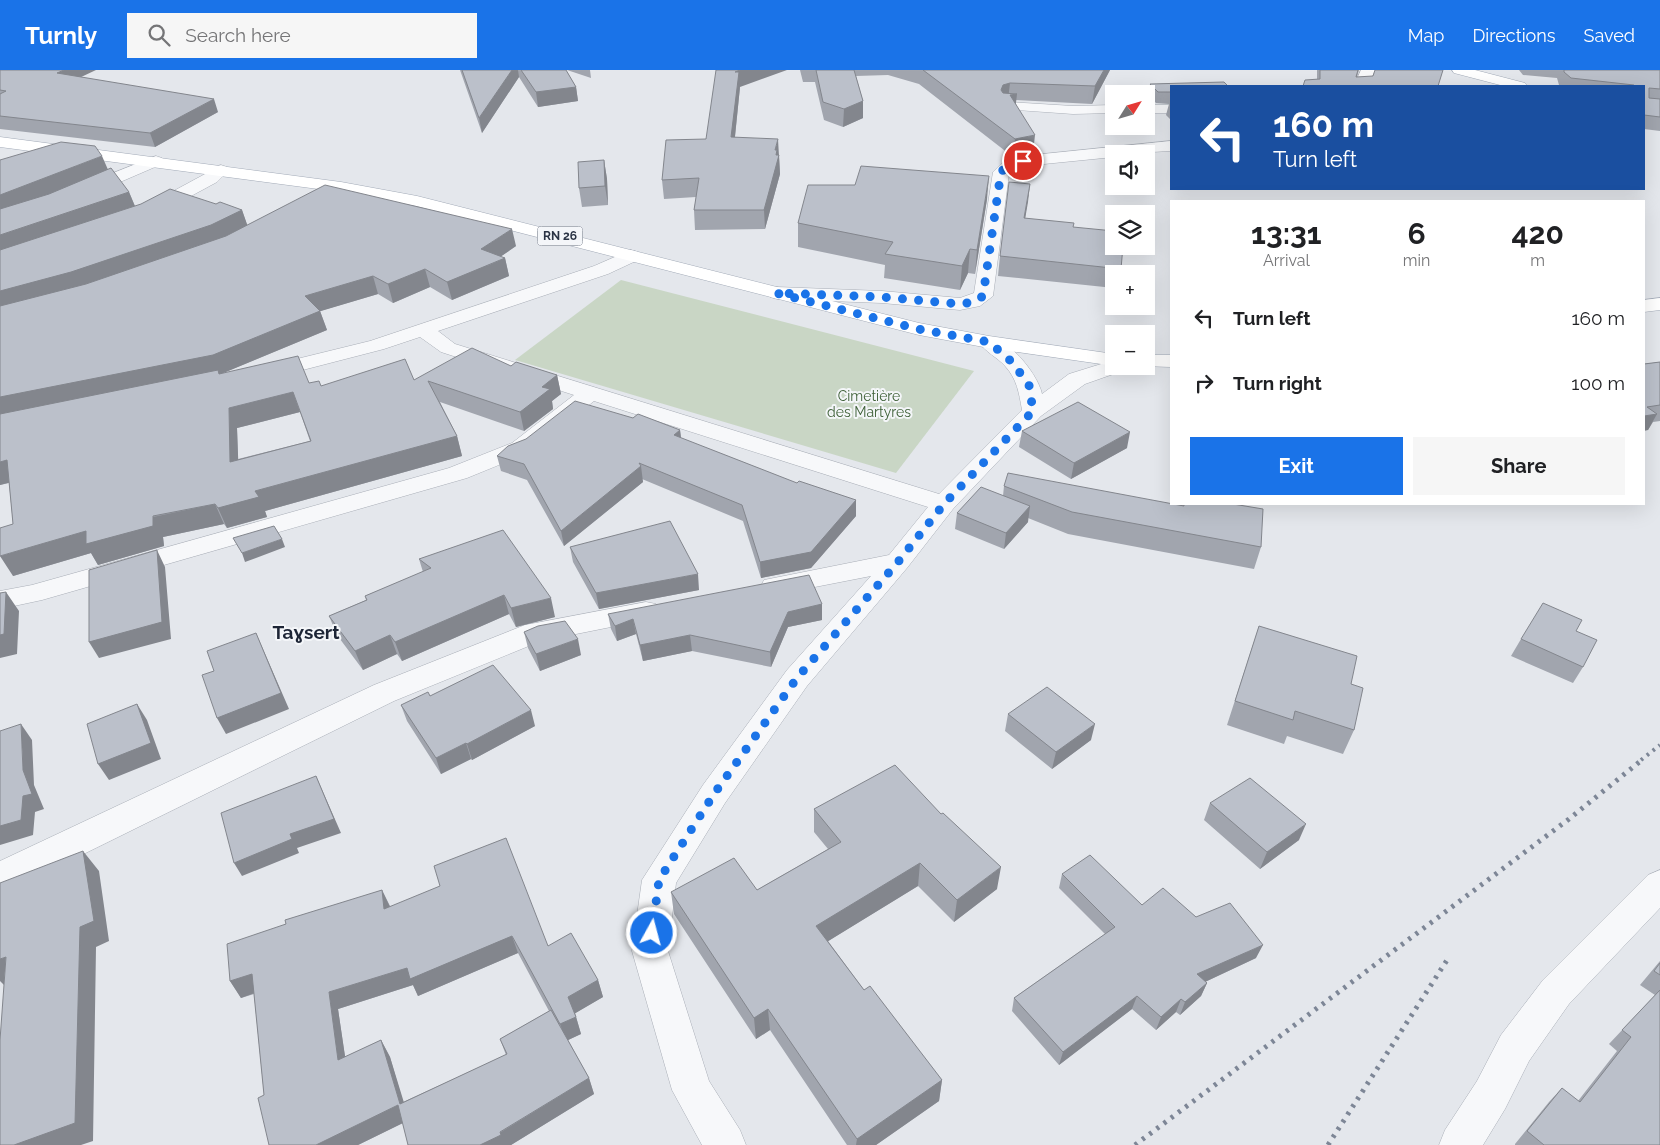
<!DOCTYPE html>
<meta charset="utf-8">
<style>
body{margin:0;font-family:Raleway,sans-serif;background:#f6f6f6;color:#202124;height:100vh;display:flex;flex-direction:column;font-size:19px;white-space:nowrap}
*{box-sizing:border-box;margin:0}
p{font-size:16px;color:#757577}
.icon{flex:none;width:28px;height:28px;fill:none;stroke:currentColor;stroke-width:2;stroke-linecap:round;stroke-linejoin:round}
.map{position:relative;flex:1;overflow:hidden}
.drawer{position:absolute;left:1170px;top:130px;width:475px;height:305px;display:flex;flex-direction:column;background:#fff;border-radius:0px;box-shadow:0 5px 20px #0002}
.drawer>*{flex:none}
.guide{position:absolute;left:1170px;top:15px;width:475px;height:105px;border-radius:0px;box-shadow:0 5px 20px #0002;background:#1a4fa0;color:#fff;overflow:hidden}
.needle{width:32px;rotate:53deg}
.tools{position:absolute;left:1105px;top:15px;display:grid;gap:10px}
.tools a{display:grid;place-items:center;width:50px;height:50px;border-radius:0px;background:#fff;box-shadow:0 5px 20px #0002;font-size:25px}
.pin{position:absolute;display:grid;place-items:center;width:42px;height:42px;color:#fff;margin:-21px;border:2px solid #fff;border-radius:50%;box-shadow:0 1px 5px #0007}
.me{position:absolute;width:55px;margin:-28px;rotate:7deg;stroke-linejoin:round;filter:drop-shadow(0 0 4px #0008)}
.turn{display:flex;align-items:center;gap:18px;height:105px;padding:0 20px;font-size:22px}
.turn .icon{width:65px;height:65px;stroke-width:2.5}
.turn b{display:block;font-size:35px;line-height:42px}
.eta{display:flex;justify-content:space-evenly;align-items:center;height:85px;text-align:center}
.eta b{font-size:30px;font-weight:700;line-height:35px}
.primary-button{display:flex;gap:10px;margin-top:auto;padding:10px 20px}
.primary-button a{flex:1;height:58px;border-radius:0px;background:#1a73e8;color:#fff;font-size:20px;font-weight:700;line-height:58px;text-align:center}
.primary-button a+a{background:#f6f6f6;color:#202124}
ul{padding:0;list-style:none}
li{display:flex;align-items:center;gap:15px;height:65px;padding:0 20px}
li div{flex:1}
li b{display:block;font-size:19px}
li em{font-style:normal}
header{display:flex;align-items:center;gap:30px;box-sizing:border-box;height:70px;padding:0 25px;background:#1a73e8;color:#fff}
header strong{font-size:24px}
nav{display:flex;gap:28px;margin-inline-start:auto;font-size:18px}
.search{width:350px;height:45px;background:#f6f6f6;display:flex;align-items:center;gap:12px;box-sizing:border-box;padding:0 18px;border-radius:0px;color:#757577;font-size:19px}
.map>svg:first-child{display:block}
.green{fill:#c9d6c5}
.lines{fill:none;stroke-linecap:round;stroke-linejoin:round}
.minor-casing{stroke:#a9aeb7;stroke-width:1}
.primary-casing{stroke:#a3abb8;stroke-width:1}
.minor{fill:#f7f8fa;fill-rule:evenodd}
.primary{fill:#fff;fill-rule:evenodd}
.rail-far1{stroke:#7d8696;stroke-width:4;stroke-dasharray:2.5 5;stroke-linecap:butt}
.rail{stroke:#7d8696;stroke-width:5;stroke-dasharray:3 6;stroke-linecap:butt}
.wall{fill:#a1a5ae;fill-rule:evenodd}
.shaded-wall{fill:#83868d}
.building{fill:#bbc0ca;stroke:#83868d;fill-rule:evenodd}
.route{stroke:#1a73e8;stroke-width:9;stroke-dasharray:0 16.2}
.labels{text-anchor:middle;stroke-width:4;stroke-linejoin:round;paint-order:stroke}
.shield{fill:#f4f6f9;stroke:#676e7b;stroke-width:1}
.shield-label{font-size:12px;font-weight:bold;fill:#2b3445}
.park-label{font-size:14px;fill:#3f6138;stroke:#f4f6f9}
.district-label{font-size:19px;font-weight:bold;fill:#1d2536;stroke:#f4f6f9}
</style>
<header>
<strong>Turnly</strong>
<div class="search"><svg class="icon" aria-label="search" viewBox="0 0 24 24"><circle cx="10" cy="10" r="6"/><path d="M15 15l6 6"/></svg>Search here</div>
<nav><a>Map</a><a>Directions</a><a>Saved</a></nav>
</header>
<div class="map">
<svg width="1660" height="1075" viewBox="0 0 1660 1075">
<rect width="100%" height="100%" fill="#e4e7ec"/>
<path class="green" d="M621 210 974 301 896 403 515 290Z"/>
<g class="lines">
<defs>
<path id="minor" d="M1361 0H1375L1368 16H1354Z
M1008 32 1073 36 1114 35V43L1073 44 1003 39 1001 36 1003 33Z
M1146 35H1171V43H1146Z
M1171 71V81L1114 84V87L1024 96 1015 98 1009 104 993 226 980 236 960 240 882 233 777 229 770 227 767 223 770 219 777 217 882 221 960 228 974 223 993 102 1003 92 1023 86Z
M156 86 162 88 164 91 162 94 90 125H78L76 121 78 117Z
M221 95 227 97 229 100 217 112 156 145 150 146 144 145 141 141 144 137 205 104 215 97Z
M631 180 638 182 640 186 638 190 608 204 438 261 455 274 939 424 1022 340C1019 323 1017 309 1005 296 997 287 985 282 979 272L982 268C1005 262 1038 304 1042 324L1069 304 1114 290V296H1125L1122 301 1085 314 1041 346 953 439 907 498 807 616 725 733 676 813 668 881 709 1011 740 1060 746 1075H702L672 1020 632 881 642 810 703 715 787 600 871 506 774 525 764 522 761 516 764 510 889 485 928 437 594 331 528 383 467 408 42 530 0 539V521L32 515 449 398 512 373 574 325 441 282 420 267 384 279 264 310 256 309 253 304 256 299 370 271 594 196Z
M646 532 656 534 660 541 656 548 541 571 394 631 39 806 0 821V791L374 615 525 555Z
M1660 800V838L1569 934 1529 991 1505 1039 1483 1075H1439L1445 1060 1477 1011 1501 965 1543 910 1648 805Z"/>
<path id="primary" d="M1452 0H1475L1525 13 1527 16H1504L1454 3Z
M0 67 341 112 417 126 919 253 989 266 1114 284 1115 296 989 278 919 265 416 136 341 122 0 77Z
M1660 228V240L1644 242V230Z
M1146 285H1171V297L1141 296H1146Z"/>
</defs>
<use href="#minor" class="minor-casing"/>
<use href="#primary" class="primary-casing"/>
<use href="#minor" class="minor"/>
<use href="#primary" class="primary"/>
<path class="rail-far1" d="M1641 690 1660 675"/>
<path class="rail" d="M1135 1075 1569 749 1643 689
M1328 1075 1449 887"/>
</g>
<path class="wall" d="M0 0 81 7 218 42 155 77 0 59Z
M460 0H566L576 17 578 31 538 37 519 7 482 63Z
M567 0H590L591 8Z
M800 0H1110L1092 34 1016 30V34L1033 83 1013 87 919 14 888 5 856 6 863 31V48L843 57 824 50 815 12H803Z
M1317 0H1359L1357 7 1317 9Z
M1519 0H1660V61L1644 59V16H1560L1559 15 1557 8 1523 5Z
M1150 14 1171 16V50L1166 45 1169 34 1156 33 1148 25Z
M740 17 735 67 779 85 780 104 765 159 695 160 694 140 696 127 664 129 662 110 706 69Z
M0 90 108 99 129 122 135 136 216 134 242 140 247 155 516 176 500 187 505 188 509 206 452 230 430 217 393 233 378 224 320 241 327 260 223 303 309 313 321 316 414 310 511 296 557 305 561 324 552 331 553 339 524 361 440 332 457 366 462 386 265 441 267 447 227 458 224 454 163 467 164 476 98 495 91 483 13 506V454L9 413 0 415ZM300 342 310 371 238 389 237 358Z
M604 90 607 109 608 135 582 137 579 118Z
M1030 114 1025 148 1073 157 1121 199 1120 204H1114V218L998 206 1000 186Z
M987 129 975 204 968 203 960 220 884 208 885 195 798 177V153Z
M1660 292V351L1653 352 1648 360 1644 294Z
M633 348 680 360 681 368 856 446 811 498 761 508 743 451 642 409 643 412 564 476 527 410 501 401 497 386Z
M1022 361 1127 378 1071 409 1019 377Z
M1004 416 1182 435 1183 434H1233L1261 477 1254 499 1068 464 1028 448V452L1004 479 955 459 957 443 1003 426Z
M570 477 699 520 599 539 573 492Z
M419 489 555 547 516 557 509 544 402 591 397 584 363 600 337 565 329 546 366 530 365 526 423 502Z
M822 534V550L788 557 771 597 692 581 643 591 636 564 617 571 611 559 608 544Z
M1259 556 1351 614 1354 660 1343 684 1287 666 1284 674 1227 655Z
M1576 561 1583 597 1573 613 1511 586 1521 569Z
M524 562 581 585 540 601 528 578Z
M430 626 535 656 472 690 471 689 441 704 407 651 401 635Z
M1008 644 1091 670 1052 699 1005 661Z
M1210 733 1299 770 1260 799 1204 750Z
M814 739 997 819 954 852 918 816 828 871 864 920 942 1010 939 1031 876 1075H847L770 960 756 969 674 844 671 822 757 820 828 779 814 762Z
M1062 804 1142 835 1196 847 1256 888 1205 912 1207 913 1201 926 1180 945 1176 942 1156 960 1132 939 1059 995 1012 941 1014 928 1105 864 1059 818Z
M382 820 390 836 548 876 598 910 603 927 575 943 581 964 568 970 589 1008 594 1024 511 1075H408L403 1053 358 1075H269L254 924 241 928 230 911 286 854ZM518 883 549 941 500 969 506 985 403 1032 390 987 381 970 345 987 338 939 413 915 418 926Z
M1660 891V1075H1515V1074L1549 1032 1562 1018 1578 1031 1617 981 1609 974 1655 925 1640 915Z"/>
<path class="shaded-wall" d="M64 0H96L62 16 57 3Z
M512 0H518L519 7 482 63 479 48Z
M740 0H787L740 17 733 85 731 67 735 2Z
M1104 0H1110L1092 34 1095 16Z
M1010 13 1008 30 1001 20 1003 15Z
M576 17 578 31 538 37 536 22Z
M1017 24 1015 42 1010 25Z
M214 29 218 42 155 77 150 63Z
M863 31V48L843 57 844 39Z
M1035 65 1033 83 1013 87 1015 69Z
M778 69 780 104 765 159 764 140 775 80Z
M102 86 109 102 0 145V125Z
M604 90 607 109 608 135 605 116Z
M989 106 987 129 975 204 977 180Z
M1030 114 1028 132 1022 167 1024 148Z
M129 122 136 139 0 186V165Z
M242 140 248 157 217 172 0 242V221Z
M512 159 516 176 487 196 505 188 509 206 452 230 447 212 481 179Z
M970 179 968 203 960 220 962 196Z
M425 199 430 217 393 233 388 214Z
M373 206 378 224 311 244 305 226Z
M320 241 327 260 221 304 0 349V327Z
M557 305 561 324 552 331 553 339 524 361 520 342 542 317Z
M293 322 300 342 237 358 239 411 230 392 229 338Z
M1657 344 1648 360 1644 361V346Z
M680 360 682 376 674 365Z
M1130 362 1127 378 1071 409 1074 393Z
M457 366 462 386 265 441 267 447 227 458 218 438 255 421Z
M7 390 19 410 0 415V392Z
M641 396 643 412 564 476 561 461Z
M856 430V446L811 498 761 508 760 492Z
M215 434 224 454 163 467 164 476 98 495 91 483 13 506 0 486 86 461Z
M1030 436 1028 452 1004 479 1006 463Z
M282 469 285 477 245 492 242 483Z
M157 480 165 497 171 569 99 588 89 572Z
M698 504 699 520 599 539 596 523Z
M6 522 19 541 17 584 0 588V565Z
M504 525 509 544 402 591 395 572Z
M551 528 555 547 516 557 511 538Z
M822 534V550L788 557 771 597 770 582 788 542Z
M633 549 636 564 617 571 615 556Z
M256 563 289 639 226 664 217 648Z
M390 565 397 584 363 600 355 581Z
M690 565 692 581 643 591 640 575Z
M578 569 581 585 540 601 536 584Z
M137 634 147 650 161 689 109 710 98 694Z
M531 640 535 656 472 690 467 674Z
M21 654 32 670 34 715 44 739 35 742 33 765 0 775V756L23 700Z
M1095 654 1091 670 1052 699 1056 682Z
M466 673 471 689 441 704 436 688Z
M316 706 341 763 297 778 299 783 242 806 234 793 290 764Z
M1306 754 1299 770 1260 799 1267 782Z
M83 781 99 801 109 871 96 877 93 1071 81 1075H14L80 857Z
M920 793 918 816 817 878 816 856Z
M1001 797 997 819 954 852 957 830Z
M382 820 390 837 384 839Z
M512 866 518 883 418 926 413 915 338 939 348 1006 338 990 329 922Z
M1263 875 1256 888 1192 918 1197 904Z
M6 887 4 915 0 911V889Z
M252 904 263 920 241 928 230 911Z
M598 910 603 927 574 944 568 927Z
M1207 913 1201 926 1180 945 1185 932Z
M1137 926 1132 939 1059 995 1063 982Z
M1181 929 1176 942 1156 960 1161 947Z
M768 939 770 960 756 969 754 948Z
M576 947 581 964 566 971 560 954Z
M381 970 390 987 409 1049 400 1034Z
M589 1008 594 1024 511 1075H480Z
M942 1010 939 1031 876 1075H856L857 1069Z
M398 1035 407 1051 358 1075H316Z"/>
<path class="building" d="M0 0H64L57 3 214 29 150 63 0 46V24L6 21 0 20Z
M462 0H512L479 48Z
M521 0H566L576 17 536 22Z
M716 0H740L735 2H739L731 67 778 69 775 80H777L776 85H779L764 140H694L699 108 662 110 666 70 706 69Z
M816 0H854L863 31 844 39 823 32Z
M923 0H1104L1095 16 1010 13 1003 15 1001 20 1003 23 1017 24 1010 25 1035 65 1015 69Z
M1320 0H1358L1356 7 1373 6 1375 0H1443L1438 16H1303L1305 10 1320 9Z
M1564 0H1660V19L1649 18V28L1660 29V47L1644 45V16H1634V15L1571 8 1564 2Z
M1224 12 1228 16H1171V22H1158L1150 14Z
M61 72 95 76 102 86 0 125V90Z
M604 90 605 116 579 118 578 92Z
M861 96 989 106 977 180 970 179 962 196 885 184 893 172 798 153 808 115H855Z
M111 98 129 122 0 165V139L49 124Z
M1009 112 1030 114 1024 148 1074 153 1073 157 1114 161V176H1123L1121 199 1000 186Z
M325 115 512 159 481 179 505 188 447 212 425 199 388 214 373 206 305 226 320 241 213 285 0 327V236L86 214 226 166Z
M170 119 216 134 220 132 242 140 211 155 71 202 0 221V180L141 134Z
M472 278 511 296 516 292 557 305 542 317 550 319 520 342 428 311 457 366 255 421 259 427 218 438 215 434 153 446V456L86 474V461L0 486V458L13 454 7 390 0 392V344L218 300 219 304 298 286 309 313 319 311 321 316 405 289 414 310ZM293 322 311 371 230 392 229 338Z
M1660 292V335L1647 337 1657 344 1644 346V294Z
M575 331 633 348 638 344 680 360 674 365 797 413 799 411 856 430 811 482 760 492 742 435 639 393 641 396 561 461 524 394 497 386 508 376 526 369Z
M1078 332 1130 362 1074 393 1022 361Z
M1008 403 1184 436V434H1233L1263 439 1261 477 1072 442 1004 416Z
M981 417 1030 436 1006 463 957 443Z
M670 451 698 504 596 523 570 477Z
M274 456 282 469 242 483 233 468Z
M503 460 551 528 511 538 504 525 395 572 390 565 355 581 329 546 367 530 365 526 431 498 419 489Z
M157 480 162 552 89 572V500Z
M809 505 822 534 788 542 770 582 690 565 640 575 633 549 615 556 608 544Z
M6 522 4 564 0 565V523Z
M1543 533 1582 550 1576 561 1597 570 1583 597 1521 569Z
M565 551 578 569 536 584 524 562 538 556Z
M1259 556 1357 586 1351 614 1363 618 1354 660 1295 641 1293 650 1235 631Z
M256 563 281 623 217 648 202 605 214 601 207 581Z
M493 595 531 640 467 674 466 673 436 688 401 635 428 622 430 626Z
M1047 617 1095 654 1056 682 1008 644Z
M137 634 151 673 98 694 87 654Z
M21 654 23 700 32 724 23 726 21 750 0 756V661Z
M895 695 941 744 943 743 1001 797 957 830 920 793 816 856 864 920 870 916 942 1010 857 1069 768 939 754 948 671 822 734 788 757 820 841 772 814 739Z
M316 706 334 749 290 764 292 769 234 793 221 743Z
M1250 708 1306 754 1267 782 1210 733Z
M506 768 548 876 571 863 598 910 568 927 576 947 560 954 512 866 410 909 407 898 329 922 338 990 381 970 400 1034 507 984 500 969 551 940 589 1008 500 1062 501 1065 480 1075H408L398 1035 316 1075H269L258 1028 264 1025 252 904 230 911 227 874 286 854 285 850 382 820 384 839 440 816 434 796Z
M83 781 94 851 80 857 75 1053 14 1075H0V970L6 887 0 889V813Z
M1090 785 1142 835 1163 818 1196 847 1230 833 1263 875 1197 904 1207 913 1185 932 1181 929 1161 947 1137 926 1063 982 1014 928 1115 857 1062 804Z
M1660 893V905L1654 901Z
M1660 920V1075H1544L1527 1061 1562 1018 1580 1032 1631 967 1622 960Z"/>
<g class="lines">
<path class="route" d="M652 863 659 810 714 724 797 608 898 492 944 434 1033 341 1029 315 1012 292 989 272 918 259 776 223 882 227 960 234 974 232 983 226 1001 102 1008 95 1023 91"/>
</g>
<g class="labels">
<rect class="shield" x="537.5" y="156.5" width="45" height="19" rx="4"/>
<g class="shield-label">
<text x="560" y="170">RN 26</text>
</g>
<g class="park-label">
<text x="869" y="331">Cimetière<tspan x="869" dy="16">des Martyres</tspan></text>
</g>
<g class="district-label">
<text x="306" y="569">Taɣsert</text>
</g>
</g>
</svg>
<div class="tools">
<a><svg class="needle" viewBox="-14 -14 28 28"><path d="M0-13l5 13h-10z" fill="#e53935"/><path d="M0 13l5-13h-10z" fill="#757577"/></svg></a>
<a><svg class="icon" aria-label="sound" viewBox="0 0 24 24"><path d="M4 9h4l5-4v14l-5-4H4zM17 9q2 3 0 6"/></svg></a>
<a><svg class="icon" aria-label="layers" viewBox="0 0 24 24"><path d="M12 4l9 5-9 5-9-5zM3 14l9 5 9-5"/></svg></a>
<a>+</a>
<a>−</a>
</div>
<div class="pin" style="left:1023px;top:91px;background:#d93025"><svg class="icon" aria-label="arrive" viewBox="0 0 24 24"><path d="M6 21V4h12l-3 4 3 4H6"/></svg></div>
<svg class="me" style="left:652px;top:863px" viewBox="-20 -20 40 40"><circle r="17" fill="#1a73e8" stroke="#fff" stroke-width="3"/><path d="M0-11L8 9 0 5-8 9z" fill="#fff"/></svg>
<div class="guide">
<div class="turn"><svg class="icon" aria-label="left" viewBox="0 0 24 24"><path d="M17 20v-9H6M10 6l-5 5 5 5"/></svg><div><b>160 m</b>Turn left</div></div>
</div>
<section class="drawer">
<div class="eta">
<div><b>13:31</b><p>Arrival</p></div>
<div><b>6</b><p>min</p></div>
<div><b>420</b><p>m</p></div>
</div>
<ul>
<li><svg class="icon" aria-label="left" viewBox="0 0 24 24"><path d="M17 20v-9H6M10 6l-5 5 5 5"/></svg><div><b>Turn left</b></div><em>160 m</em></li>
<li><svg class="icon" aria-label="right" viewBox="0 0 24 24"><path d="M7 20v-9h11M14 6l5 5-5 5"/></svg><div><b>Turn right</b></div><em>100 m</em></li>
</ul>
<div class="primary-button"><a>Exit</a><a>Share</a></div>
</section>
</div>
